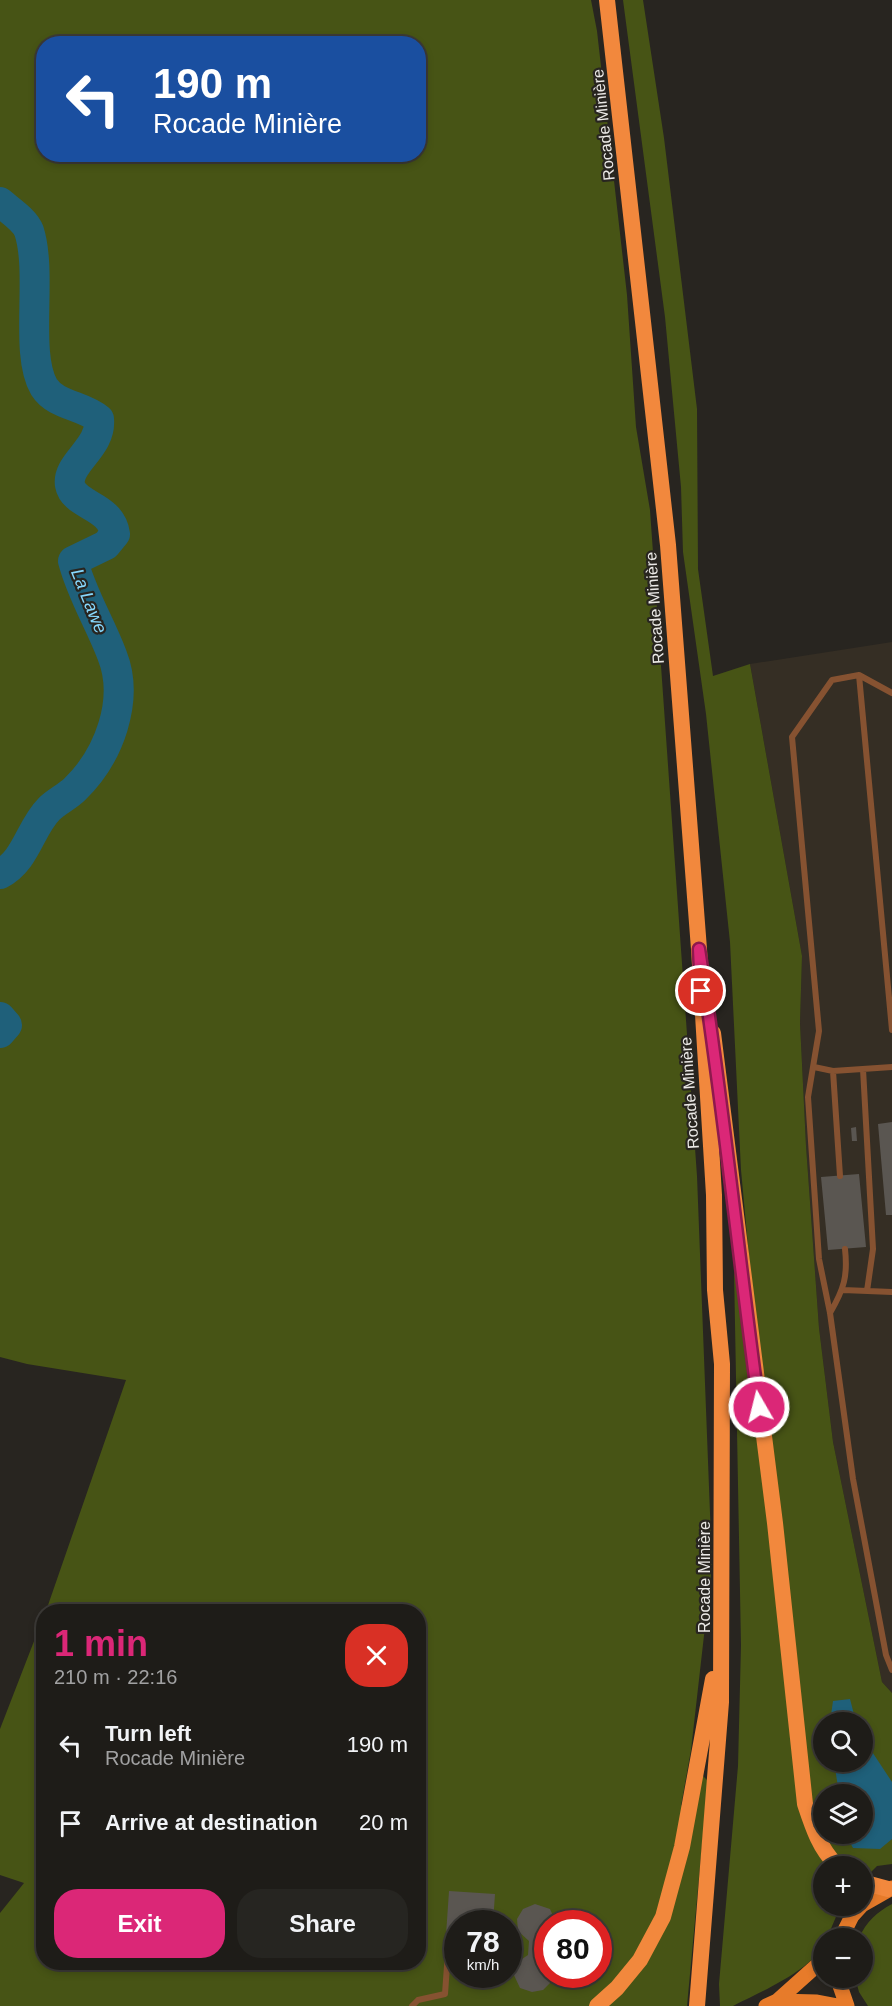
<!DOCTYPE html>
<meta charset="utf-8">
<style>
body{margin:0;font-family:Arial,sans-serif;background:#262521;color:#f1f3f6;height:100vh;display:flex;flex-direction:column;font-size:22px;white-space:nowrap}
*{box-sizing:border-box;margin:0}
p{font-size:20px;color:#a1a1a2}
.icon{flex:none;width:33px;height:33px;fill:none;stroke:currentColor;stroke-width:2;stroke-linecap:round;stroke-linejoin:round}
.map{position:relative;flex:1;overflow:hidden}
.details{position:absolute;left:36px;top:1604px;width:390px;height:366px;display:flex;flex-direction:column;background:#1e1c18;border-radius:24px;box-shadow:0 3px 9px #0003,0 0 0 2px #3c3a37}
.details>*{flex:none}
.guide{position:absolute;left:36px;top:36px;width:390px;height:126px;border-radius:24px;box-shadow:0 3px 9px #0003,0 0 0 2px #3c3a37;background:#1a4fa0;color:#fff;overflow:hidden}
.controls{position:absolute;left:813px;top:1712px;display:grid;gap:12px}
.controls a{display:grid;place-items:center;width:60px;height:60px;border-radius:50%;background:#1e1c18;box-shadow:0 3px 9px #0003,0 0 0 2px #3c3a37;font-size:30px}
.speed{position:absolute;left:444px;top:1910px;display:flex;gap:12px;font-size:30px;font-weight:700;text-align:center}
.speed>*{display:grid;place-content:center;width:78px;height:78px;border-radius:50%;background:#1e1c18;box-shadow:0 3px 9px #0003,0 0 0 2px #3c3a37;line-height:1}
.speed small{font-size:15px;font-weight:400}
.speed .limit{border:9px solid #d22;background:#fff;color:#111}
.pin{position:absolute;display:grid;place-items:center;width:51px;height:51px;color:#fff;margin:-26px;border:3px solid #fff;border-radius:50%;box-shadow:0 2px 6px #0007}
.me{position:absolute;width:66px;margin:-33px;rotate:352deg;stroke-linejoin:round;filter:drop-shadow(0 0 4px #0008)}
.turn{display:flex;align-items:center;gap:21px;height:126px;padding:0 18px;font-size:27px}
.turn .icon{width:78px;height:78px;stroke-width:2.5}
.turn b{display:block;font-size:42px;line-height:51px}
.round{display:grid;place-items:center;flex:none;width:63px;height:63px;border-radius:24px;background:#262521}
.head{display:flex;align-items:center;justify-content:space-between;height:102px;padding:0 18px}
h1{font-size:36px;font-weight:800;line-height:45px;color:#db2777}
.action{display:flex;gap:12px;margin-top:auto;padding:12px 18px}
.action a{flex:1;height:69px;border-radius:24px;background:#db2777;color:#fff;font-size:24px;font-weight:800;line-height:69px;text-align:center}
.action a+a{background:#262521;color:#f1f3f6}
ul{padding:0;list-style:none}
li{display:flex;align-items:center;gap:18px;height:78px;padding:0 18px}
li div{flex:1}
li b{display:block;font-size:22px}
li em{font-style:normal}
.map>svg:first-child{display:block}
.built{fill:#352e24}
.green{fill:#475415;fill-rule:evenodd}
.water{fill:#1f607a}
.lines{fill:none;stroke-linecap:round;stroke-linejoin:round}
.river{stroke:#1f607a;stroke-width:30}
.building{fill:#5a5651}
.service{stroke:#865231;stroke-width:6}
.primary{stroke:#e77b2a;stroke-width:15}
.trunk{stroke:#f2883d;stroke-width:16}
.route-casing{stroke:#8e194d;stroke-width:15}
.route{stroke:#db2777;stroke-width:10}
.labels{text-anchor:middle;stroke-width:4.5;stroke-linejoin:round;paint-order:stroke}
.street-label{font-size:16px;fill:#ebe9e6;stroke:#282520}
.water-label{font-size:18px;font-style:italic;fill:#87d8fd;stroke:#282520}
</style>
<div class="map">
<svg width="892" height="2006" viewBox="0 0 892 2006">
<rect width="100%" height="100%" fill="#282520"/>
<path class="built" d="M892 642V1693L882 1682 833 1442 819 1328 806 1146 800 1023 802 956 750 664Z"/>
<path class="green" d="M0 0H591L597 31 627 295 636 427 650 510 697 1176 712 1565 691 1750 681 1806 703 1776 708 1781 687 2006H0V1913L24 1883 0 1875V1729L43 1618 44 1962H418V1611H46L126 1380 27 1364 0 1357ZM44 44H418V154H44ZM458 1923H508V1974H458ZM548 1923H598V1974H548Z
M623 0H643L664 138 697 409 698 569 713 676 750 664 802 956 800 1023 806 1146 819 1328 833 1442 882 1682 892 1693V1864L877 1866 863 1880 862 1866H824V1905H841L827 1938H824C823 1966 756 1994 733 2006H720L719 1984 738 1766 741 1645 734 1270 742 1311 750 1267 741 1170 730 942 706 714 683 552 681 487 665 317ZM824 1722H862V1761H824ZM824 1794H862V1833H824Z
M892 1904V2006H868L859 1992 855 1977H862V1938H859C866 1922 877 1912 892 1904Z"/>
<path class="water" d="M850 1699 856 1722H830L833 1701Z
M863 1738 892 1782V1839L880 1849 853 1848 845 1833H862V1794H839L834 1761H862Z"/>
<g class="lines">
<path class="river" d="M0 202C9 210 25 220 29 231 43 274 24 353 44 387 56 406 83 405 99 419 102 448 66 463 70 485 74 506 111 505 115 534L106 545 73 561C82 595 100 623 112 655 130 700 109 756 75 789 67 797 57 801 49 809 30 828 26 861 0 874
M0 1017 7 1025 0 1033"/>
</g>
<path class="building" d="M892 1122V1215H886L878 1124Z
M856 1127 857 1141H852L851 1128Z
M859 1174 866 1247 828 1250 821 1177Z
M449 1891 495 1894 493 1923H458V1936L446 1935Z
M535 1904 550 1909 556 1923H548V1974H553L552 1981 543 1990 532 1992 520 1988 513 1973 516 1963 528 1955 529 1941 518 1931 517 1919 523 1909Z"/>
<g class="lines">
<path class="service" d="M859 675 892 1030
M892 693 859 675 832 680 792 737 819 1031 808 1097 819 1259 830 1313 853 1479 886 1655 892 1670
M814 1067 833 1071 892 1067
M863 1069 873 1249 867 1291
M833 1071 840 1176
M843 1290 892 1292
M830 1313C844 1289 848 1276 845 1249
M412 2006 418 2000 445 1994 448 1952"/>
<path class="primary" d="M862 1905 892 1888
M841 1938 852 1916 862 1905
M837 1977 847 2006
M777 2001 817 2002 838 2006
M766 2006 777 2001 824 1959"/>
<path class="trunk" d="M607 0 668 545 699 949 714 1195 715 1290 722 1364 721 1702 697 2006
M713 1033 775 1523 805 1804C813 1828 819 1847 837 1866
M862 1882 888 1889
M597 2006 617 1988 640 1960 663 1917 682 1847 713 1679"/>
</g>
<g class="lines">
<defs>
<path id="route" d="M701 991 699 949C723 1101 738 1254 759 1407"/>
</defs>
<use href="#route" class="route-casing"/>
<use href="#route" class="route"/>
</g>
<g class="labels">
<g class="street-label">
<text transform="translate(603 125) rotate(-96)" y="6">Rocade Minière</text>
<text transform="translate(654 608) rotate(-94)" y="6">Rocade Minière</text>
<text transform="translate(689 1093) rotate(-94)" y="6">Rocade Minière</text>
<text transform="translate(704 1577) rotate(-90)" y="6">Rocade Minière</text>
</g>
<g class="water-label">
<text transform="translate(89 601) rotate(68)" y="6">La Lawe</text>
</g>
</g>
</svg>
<div class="controls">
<a><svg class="icon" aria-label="search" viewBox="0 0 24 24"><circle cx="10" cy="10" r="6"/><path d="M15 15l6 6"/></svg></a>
<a><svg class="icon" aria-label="layers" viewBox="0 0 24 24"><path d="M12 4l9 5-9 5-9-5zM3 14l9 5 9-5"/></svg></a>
<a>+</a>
<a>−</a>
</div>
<div class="speed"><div>78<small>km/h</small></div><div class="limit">80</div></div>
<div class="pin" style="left:701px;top:991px;background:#d93025"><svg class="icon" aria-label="arrive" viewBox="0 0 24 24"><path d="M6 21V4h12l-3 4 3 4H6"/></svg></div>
<svg class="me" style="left:759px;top:1407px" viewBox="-20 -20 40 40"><circle r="17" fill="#db2777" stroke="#fff" stroke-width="3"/><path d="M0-11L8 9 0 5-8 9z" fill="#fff"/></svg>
<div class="guide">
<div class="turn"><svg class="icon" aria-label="left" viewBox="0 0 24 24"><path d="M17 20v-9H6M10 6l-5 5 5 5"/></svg><div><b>190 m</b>Rocade Minière</div></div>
</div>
<section class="details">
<div class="head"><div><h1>1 min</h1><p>210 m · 22:16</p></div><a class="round" style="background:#d93025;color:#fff"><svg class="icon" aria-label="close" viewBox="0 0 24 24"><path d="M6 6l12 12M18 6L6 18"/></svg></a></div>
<ul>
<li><svg class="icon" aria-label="left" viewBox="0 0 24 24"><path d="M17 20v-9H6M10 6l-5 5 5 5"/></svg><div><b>Turn left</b><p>Rocade Minière</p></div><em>190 m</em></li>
<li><svg class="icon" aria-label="arrive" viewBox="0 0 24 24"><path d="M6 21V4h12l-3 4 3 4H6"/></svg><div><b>Arrive at destination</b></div><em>20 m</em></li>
</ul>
<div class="action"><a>Exit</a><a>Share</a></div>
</section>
</div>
